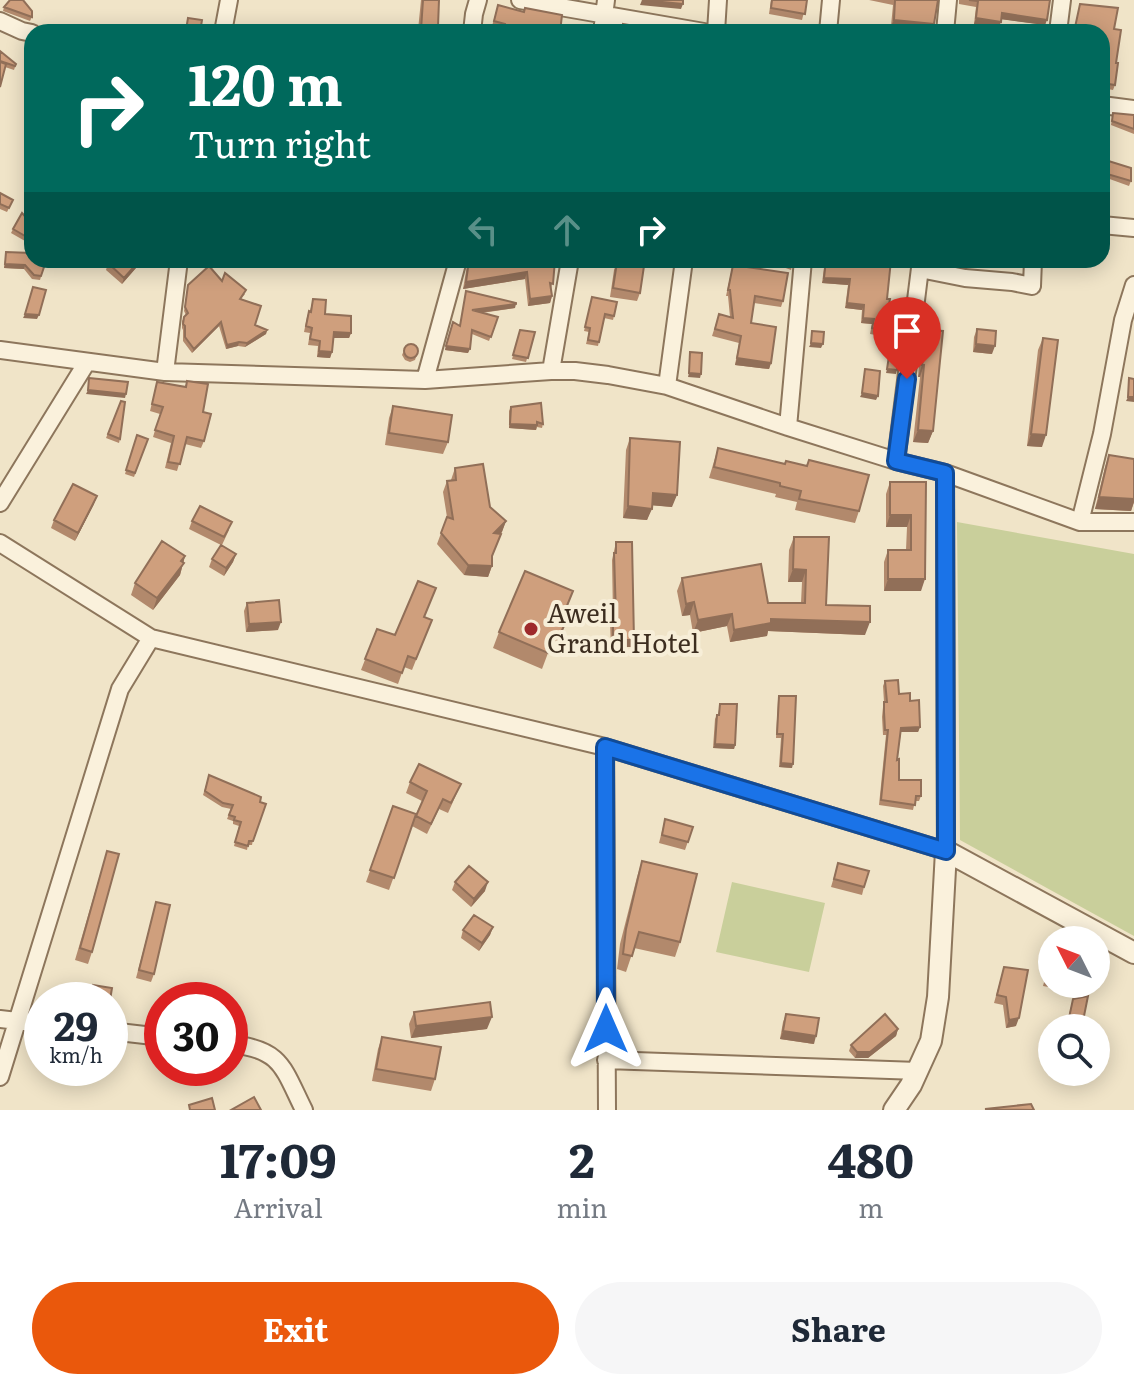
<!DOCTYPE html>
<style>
body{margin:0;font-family:Literata,serif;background:#f6f6f7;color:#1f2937;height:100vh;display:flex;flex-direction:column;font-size:30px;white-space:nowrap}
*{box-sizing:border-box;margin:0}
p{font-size:26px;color:#747a83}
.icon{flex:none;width:44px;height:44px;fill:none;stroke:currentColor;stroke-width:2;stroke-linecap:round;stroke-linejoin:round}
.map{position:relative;height:1110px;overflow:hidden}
.sheet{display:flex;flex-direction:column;background:#fff;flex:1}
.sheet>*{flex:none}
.guide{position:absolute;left:24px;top:24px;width:1086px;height:244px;border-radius:24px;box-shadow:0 4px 20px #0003;background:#00695c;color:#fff;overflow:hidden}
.needle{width:52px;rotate:312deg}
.controls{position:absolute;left:1038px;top:926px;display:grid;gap:16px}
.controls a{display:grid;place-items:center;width:72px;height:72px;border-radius:50%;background:#fff;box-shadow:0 4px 20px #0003;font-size:40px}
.speed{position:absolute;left:24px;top:982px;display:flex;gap:16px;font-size:40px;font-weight:700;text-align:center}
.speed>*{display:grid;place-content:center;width:104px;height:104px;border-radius:50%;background:#fff;box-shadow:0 4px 20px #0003;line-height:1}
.speed small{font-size:20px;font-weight:400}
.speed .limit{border:12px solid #d22;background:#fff;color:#111}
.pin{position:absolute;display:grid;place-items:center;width:68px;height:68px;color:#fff;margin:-82px -34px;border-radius:50% 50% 50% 0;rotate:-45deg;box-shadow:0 0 8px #0007}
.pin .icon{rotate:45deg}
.me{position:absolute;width:88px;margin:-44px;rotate:0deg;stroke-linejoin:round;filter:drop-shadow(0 0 6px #0008)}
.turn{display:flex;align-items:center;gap:28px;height:168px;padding:0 32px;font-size:36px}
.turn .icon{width:104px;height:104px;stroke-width:2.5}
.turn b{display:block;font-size:56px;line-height:68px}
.lanes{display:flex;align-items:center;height:76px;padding:0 32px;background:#0003;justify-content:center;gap:40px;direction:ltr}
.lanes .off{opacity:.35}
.eta{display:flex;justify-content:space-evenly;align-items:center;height:136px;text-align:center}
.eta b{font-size:48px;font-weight:700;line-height:56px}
.primary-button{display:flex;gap:16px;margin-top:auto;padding:16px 32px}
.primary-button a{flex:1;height:92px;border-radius:48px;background:#ea580c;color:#fff;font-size:32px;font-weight:700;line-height:92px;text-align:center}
.primary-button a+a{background:#f6f6f7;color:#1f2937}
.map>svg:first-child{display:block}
.green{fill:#c9cf9b}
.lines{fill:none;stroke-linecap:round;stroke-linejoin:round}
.minor-casing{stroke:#8d765c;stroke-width:20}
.tertiary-casing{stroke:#8d765c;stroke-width:24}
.minor{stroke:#faf1dc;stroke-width:16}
.tertiary{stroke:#faf1dc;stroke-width:20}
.wall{fill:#b2896c}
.shaded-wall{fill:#916f58}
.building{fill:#cf9f7d;stroke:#916f58;stroke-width:2}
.route-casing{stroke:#114b97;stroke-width:20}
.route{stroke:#1a73e8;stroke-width:14}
.poi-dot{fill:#9e2a2b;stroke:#f7eed8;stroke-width:3}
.labels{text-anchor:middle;stroke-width:8;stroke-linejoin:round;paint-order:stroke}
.poi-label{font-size:26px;fill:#3d2e20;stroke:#f7eed8;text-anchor:start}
</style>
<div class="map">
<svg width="1134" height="1110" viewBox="0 0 1134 1110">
<rect width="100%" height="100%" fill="#f0e4c8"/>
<path class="green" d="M957 522 1134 554V936L960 840Z
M732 882 825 903 809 972 716 952Z"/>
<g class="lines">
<defs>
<path id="minor" d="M520 0 704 32
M0 21 22 31 32 33
M223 32 229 0
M472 32 474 14 478 0
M602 32 606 0
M716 32 718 0
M828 32 831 0
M945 32 948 0
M1058 32 1062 0
M1102 105 1134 109
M1102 225 1134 228
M920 269 965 278 1012 282 1032 286 1033 260
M0 350 165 372 425 380 551 371H575L608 375 667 386 788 427 896 461 945 473 1080 522H1134
M551 371 570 260
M165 372 179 260
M425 380 458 260
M667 386 684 260
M788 427 803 260
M896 461 921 260
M0 503 87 362
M1080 522 1102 434 1123 320 1134 285
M0 543 151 638 605 747 946 851 945 473
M605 747 607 1110
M0 1019 42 1024
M110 1031 162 1037
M230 1044C282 1049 283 1068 304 1110
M606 1060 918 1071
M0 1077 120 689 151 638"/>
<path id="tertiary" d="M894 1110 911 1085 931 1041 938 997 946 851 1134 953"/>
</defs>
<use href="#minor" class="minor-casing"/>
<use href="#tertiary" class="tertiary-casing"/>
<use href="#minor" class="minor"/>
<use href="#tertiary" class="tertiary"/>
</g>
<path class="wall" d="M421 0H439L438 27 456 32H399L400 29 418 30Z
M771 0H807L802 20 769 14Z
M869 0H938L932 31 891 26 893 5Z
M959 0H1050L1045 25 1001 19 999 27 974 24 976 7 959 4Z
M1080 4 1114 29 1116 63 1115 85 1113 90 1102 88V32H1074Z
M498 5 560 32H503V29L492 26Z
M4 7 32 17 30 21 3 11Z
M0 51 16 64 14 70 5 67 0 87Z
M1113 113 1134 115V134L1111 125Z
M1102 159 1131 181 1129 186 1104 177 1102 186Z
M0 193 13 200 7 212 0 209Z
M32 224V245L11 233 13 229Z
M6 252 44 267 40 280 32 279 24 269 4 268Z
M468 260H555L551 290 552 296 550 303 528 306 525 279 463 289Z
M725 260H740L739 266 783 301 781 307 754 303 751 323 771 363 769 369 735 365 739 343 712 336 719 314 730 317 728 296H726L732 268 724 266Z
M786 260 792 266 791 270 783 267Z
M825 260H891L884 331 882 336 870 334 872 324 861 323 862 310 845 308 848 285 822 283Z
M142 261 122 284 106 270 108 263Z
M617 262 640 293 637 301 610 297 614 270Z
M222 281 245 294 241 299 255 325 267 330 266 334 245 347 238 346 226 349 219 326 192 353 183 341V330L182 328V321L186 315 184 311 188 285Z
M466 291 515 308 482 313 498 317 489 341 472 334 468 353 445 350 453 322 460 326Z
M313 299 325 314 351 333 349 338H333L332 352 330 358 317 357 318 346 308 345 310 333 304 332 307 317 309 311H310Z
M591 301 614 316 613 320 604 318 598 346 586 344 589 332 584 331Z
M977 329 992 354 973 352 974 337Z
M520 330 535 332 526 362 512 359Z
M928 330 933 431 928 443 913 442 920 377H918L919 364 922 356 923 342Z
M1043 338 1042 447 1027 446 1038 350Z
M406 346 418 351 415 360 410 362 405 360 402 355Z
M187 381 203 412 204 441 201 448 185 444 177 471 165 468 171 443 153 437 160 414 150 411 157 382 185 387Z
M121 401 120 439 119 443 106 438Z
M393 406 448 442 443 454 385 445 389 418Z
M511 407 543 424 542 428 537 427 536 430 509 428V411Z
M137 435 148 439 134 477 125 474Z
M630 438 672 507 652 505 647 520 623 518 626 450Z
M718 448 859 511 855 523 795 510 797 502 775 497 776 494 709 478Z
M1109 455 1134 459V502L1131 511 1095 509 1105 467Z
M455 468 490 507 506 521 492 557V566L488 577 464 575 437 544 447 517 443 492 447 481 451 480Z
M890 482H926L921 591H884V562L888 550H906L907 527H886V494Z
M94 504 75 541 51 528 54 520Z
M192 521 229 530 222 545 236 554 233 562 224 576 209 567 212 559 221 545 189 529Z
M794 537 826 605 865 635 768 631 767 636 730 642 727 626 693 633 690 615 682 616 677 591 682 578 768 603H801L802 582H788L789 550Z
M616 542 634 640 631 647H611L610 623 613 616 612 560Z
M185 556 180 575 153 610 131 595 135 583Z
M247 603 278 630 246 632 244 611Z
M565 613 569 615 563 630 552 654 548 653 542 669 493 648 499 632Z
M424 617 432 620 412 670 404 667 398 684 361 670 377 629 395 635Z
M885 681 899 694 910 701 920 727 918 732H901L897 760 899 780 921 796 919 801H915L913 810 879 805 886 735H883L882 717 883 707 884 702 883 686Z
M779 696 792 768 779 767 781 738H776L778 700Z
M720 704 735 745 734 749 713 748 715 719 717 715H718Z
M209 775 261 797 252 845H248L247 850 234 846 239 826 233 824V821L227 819 231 809 222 807 203 795Z
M410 782 461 784 448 813 439 809 427 834 412 826 389 890 366 882 393 806 416 814 422 801 406 793Z
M665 819 693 827 685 850 659 843Z
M107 851 92 952 88 964 75 960Z
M642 861 680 942 675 957 634 948 626 972 617 969 620 944 637 877Z
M838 863 864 887 862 895 831 887Z
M455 882 485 891 471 907 452 890Z
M156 902 154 974 151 982 136 978Z
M493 927 490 935 479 951 461 938 463 930Z
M1049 964H1052V984H1090L1087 994 1043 986Z
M1004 967 1016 1026 1006 1028 1003 1005 994 1003Z
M1073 999 1083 1021 1080 1028 1066 1026Z
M414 1012 487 1029 411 1038 409 1024Z
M786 1014 814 1044 780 1039 783 1022Z
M898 1029 896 1036 868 1058H855L849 1051 851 1045Z
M382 1037 435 1079 431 1091 372 1081 378 1049Z"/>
<path class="shaded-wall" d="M642 0 683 4 681 9 640 5Z
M1002 13 1047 20 1045 25 1000 19Z
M976 18 1001 22 999 27 974 24Z
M894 20 934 24 932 31 891 26Z
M140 260H143L122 284 124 278Z
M5 264 25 265 24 269 4 268Z
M527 272 525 279 463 289 466 282Z
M824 278 850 279 848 285 822 283Z
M552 296 550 303 528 306 530 299Z
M847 303 864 305 862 310 845 308Z
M516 304 515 308 470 314 472 310Z
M25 314 39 315 37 319 23 318Z
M863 318 874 319 872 324 861 323Z
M221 322 219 326 192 353 194 349Z
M267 330 266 334 245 347 247 343Z
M334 332 351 333 349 338H332Z
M239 342 238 346 226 349 227 345Z
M811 343 823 344 821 348 809 347Z
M976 344 995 346 992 354 973 352Z
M446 346 470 349 468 353 445 350Z
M319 351 332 352 330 358 317 357Z
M737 358 771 363 769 369 735 365Z
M922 365H924L920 377H918Z
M887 369 897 370 896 374 886 373Z
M689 373 701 374 700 378 688 377Z
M88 390 126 394 125 398 86 394Z
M862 393 878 396 876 400 860 397Z
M1128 397H1134V402L1126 401Z
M510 424 537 425 536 430 509 428Z
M918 430 933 431 928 443 913 442Z
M1031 434 1046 435 1042 447 1027 446Z
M653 493 677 495 672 507 648 505Z
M97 496 94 504 75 541 78 533Z
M1099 497 1134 499V502L1131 511 1095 509Z
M628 506 652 509 647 520 623 518Z
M890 515H911L907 527H886Z
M506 521 502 532 490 543 494 533Z
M236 554 233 562 224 576 226 568Z
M185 556 180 575 153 610 157 598Z
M468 565 488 566H492L488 577 464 575Z
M793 569 806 570 802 582H788Z
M888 579H925L921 591H884Z
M694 602 690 615 682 616 686 604Z
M732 614 727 626 693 633 698 620Z
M791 618 870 622 865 635 768 631 767 636 730 642 734 630 771 619Z
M281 622 278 630 246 632 249 624Z
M613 640H634L631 647H611Z
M920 727 918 732H900L901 728Z
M715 744 735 745 734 749 713 748Z
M781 763 793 764 792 768 779 767Z
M488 882 485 891 471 907 474 899Z
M493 927 490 935 479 951 482 943Z
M91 997 110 1000V1001V1000H90Z
M492 1017 487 1029 411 1038 416 1026Z
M1019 1018 1016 1026 1006 1028 1009 1020Z
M898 1029 896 1036 868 1058H855L857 1052Z
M783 1031 816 1036 814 1044 780 1039Z"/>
<path class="building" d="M10 0H23L32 11V17L4 7Z
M423 0H439L438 27 457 28 456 32H400V29L421 30Z
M642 0H683V4Z
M772 0H807L805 14 771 8Z
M895 0H938L934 24 894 20Z
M969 0H1050L1047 20 1002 13 1001 22 976 18 978 1Z
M1080 4 1118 8 1114 29 1121 30 1116 63H1118L1115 85 1102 83 1104 57 1102 56V32H1074Z
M498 5 524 12 525 8 562 15 560 32H550L518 26 517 32H504L505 24 494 21Z
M188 18 202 20 200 32 186 30Z
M623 24 671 32H622Z
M158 26 170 32H155Z
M256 27 270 32H255Z
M0 51 16 64 15 66 0 61Z
M0 62 6 64 0 87Z
M1113 113 1134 115V129L1112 121Z
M1102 159 1131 168V181L1104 173 1103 183 1102 182Z
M0 193 13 200 9 208 0 204Z
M22 213 32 224V240L13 229Z
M6 252 31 253 32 260H37L44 267 41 276 34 275 25 265 5 264Z
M111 260H140L124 278 108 263Z
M469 260H555L553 284 550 283 552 296 530 299 527 272 466 282Z
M726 260H740L739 265 726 262Z
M786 260H794L792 266 785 263Z
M826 260H891L887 299H890L884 331 872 328 874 319 863 318 864 305 847 303 850 279 824 278Z
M617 262 644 266 640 293 613 288Z
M733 265 788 273 783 301 755 296 751 323 776 327 771 363 737 358 741 336 715 329 719 314 733 318 730 290H728Z
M209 266 222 281 225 273 246 290 240 299 261 306 255 325 267 330 247 343 239 342 227 345 221 322 194 349 185 337V326L183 324 184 317 188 313 185 307 188 285Z
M33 287 46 290 39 315 25 314Z
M466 291 516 303V304L472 310 498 317 491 337 472 330 470 349 446 346 453 322 460 326Z
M592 297 617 302 614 316 605 314 599 342 588 340 590 328 585 327Z
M313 299 326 300 325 314 351 316V333L334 332 332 352 319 351 320 341 310 339 312 328 306 326 309 311 311 312Z
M977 329 996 331 995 346 976 344Z
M520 330 535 332 528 358 513 355Z
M928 330 943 331 933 431 918 430 924 365H922L924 352H926Z
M812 331 824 332 823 344 811 343Z
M1043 338 1058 340 1046 435 1031 434Z
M404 351a7 7 0 1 1 14 0a7 7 0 1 1-14 0Z
M690 352 702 353 701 374 689 373Z
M889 356 899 357 897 370 887 369Z
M865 369 880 371 878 396 862 393Z
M89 378 128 382 126 394 88 390Z
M1129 378 1134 379V397H1128Z
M187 381 208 384 203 412 211 414 204 441 187 437 180 464 168 462 174 436 155 430 163 407 152 404 157 382 186 387Z
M121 401 125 402 120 439 108 434Z
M541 403 543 424 537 422V425L510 424 511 407Z
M393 406 452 415 448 442 389 433Z
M137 435 148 439 135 473 126 470Z
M630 438 680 442 677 495 653 493 652 509 628 506Z
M718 448 785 464 786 461 807 466 809 460 869 475 859 511 799 499 801 491 780 486V483L714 467Z
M1109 455 1134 459V499L1099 497Z
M483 464 490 507 506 521 494 533 501 534 492 556V566L468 565 441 533 447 517 453 519 447 481 456 480 455 468Z
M890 482H926L925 579H888V550H911V515H890Z
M73 484 97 496 78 533 54 520Z
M200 506 232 522 224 537 192 521Z
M794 537H829L826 605 870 606V622L771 619V623L734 630 732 614 698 620 694 602 686 604 682 578 761 564 768 603H805L806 570 793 569Z
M162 541 185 556 181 561 184 563 157 598 135 583Z
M616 542H632L634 640H613V616H616L614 553H616Z
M221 545 236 554 226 568 212 559Z
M525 571 573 591 564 613 569 615 558 639 554 637 548 653 499 632Z
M418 581 436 588 424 617 432 620 416 659 408 656 402 673 365 659 377 629 395 635Z
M279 600 281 622 249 624 247 603Z
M898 680 899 694 910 693V701L919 700 920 727 901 728 897 760 899 759V780H921V796H916L915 805 881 800 888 730H885L884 712V702H887L885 681Z
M779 696H796L793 764 781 763 783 734H777Z
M720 704H737L735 745 715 744 717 715H719Z
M419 764 461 784 451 803 443 799 431 824 416 816 427 791 410 782Z
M209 775 261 797 260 802 266 804 253 841H249L248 846 235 842 241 822 234 820 235 817 229 815 233 805 223 803 205 791Z
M393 806 416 814 394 878 370 870Z
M665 819 693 827 688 842 662 835Z
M107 851 119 854 92 952 80 948Z
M642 861 697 874 680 942 639 932 632 956 623 954 626 929Z
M838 863 869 871 864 887 834 879Z
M469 866 488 882 474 899 455 882Z
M156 902 170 905 154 974 139 970Z
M474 915 493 927 482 943 463 930Z
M1049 964H1052V979L1046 978Z
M1004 967 1028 970 1019 1018 1009 1020 1006 997 997 995Z
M93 985 112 988 110 1000 91 997Z
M1088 996 1083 1021 1069 1018 1073 999Z
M490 1002 492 1017 416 1026 414 1012Z
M786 1014 819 1018 816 1036 783 1031Z
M885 1014 898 1029 870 1052H857L851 1045Z
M382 1037 441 1047 435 1079 376 1069Z
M254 1097 261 1110H231Z
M212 1098 215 1110H190L189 1105Z
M1031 1104 1034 1110 985 1109Z"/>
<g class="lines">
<defs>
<path id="route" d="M606 1029 605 747 946 851 945 473 896 461 907 379"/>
</defs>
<use href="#route" class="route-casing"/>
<use href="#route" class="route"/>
</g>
<circle class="poi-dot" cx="531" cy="629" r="8"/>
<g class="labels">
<g class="poi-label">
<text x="547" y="623">Aweil<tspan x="547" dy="30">Grand Hotel</tspan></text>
</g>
</g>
</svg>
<div class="controls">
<a><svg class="needle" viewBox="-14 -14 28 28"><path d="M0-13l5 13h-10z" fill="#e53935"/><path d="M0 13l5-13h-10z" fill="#747a83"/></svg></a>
<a><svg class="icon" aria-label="search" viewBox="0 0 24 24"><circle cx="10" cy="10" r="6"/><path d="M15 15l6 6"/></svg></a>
</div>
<div class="speed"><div>29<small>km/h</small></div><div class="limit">30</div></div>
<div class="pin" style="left:907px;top:379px;background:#d93025"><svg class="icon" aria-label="arrive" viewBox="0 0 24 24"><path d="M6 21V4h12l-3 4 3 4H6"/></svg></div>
<svg class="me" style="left:606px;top:1029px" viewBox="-20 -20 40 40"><path d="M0-17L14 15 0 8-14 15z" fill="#1a73e8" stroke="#fff" stroke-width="4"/></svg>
<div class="guide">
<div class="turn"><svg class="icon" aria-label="right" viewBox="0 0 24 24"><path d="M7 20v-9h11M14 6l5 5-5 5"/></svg><div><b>120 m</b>Turn right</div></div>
<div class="lanes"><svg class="icon off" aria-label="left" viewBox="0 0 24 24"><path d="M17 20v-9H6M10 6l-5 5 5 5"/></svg><svg class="icon off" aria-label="ahead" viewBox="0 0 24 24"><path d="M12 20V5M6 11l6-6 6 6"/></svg><svg class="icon" aria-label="right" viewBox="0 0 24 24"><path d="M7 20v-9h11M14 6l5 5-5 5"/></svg></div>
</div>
</div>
<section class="sheet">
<div class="eta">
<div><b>17:09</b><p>Arrival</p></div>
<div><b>2</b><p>min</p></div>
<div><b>480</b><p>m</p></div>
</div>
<div class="primary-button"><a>Exit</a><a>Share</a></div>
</section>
